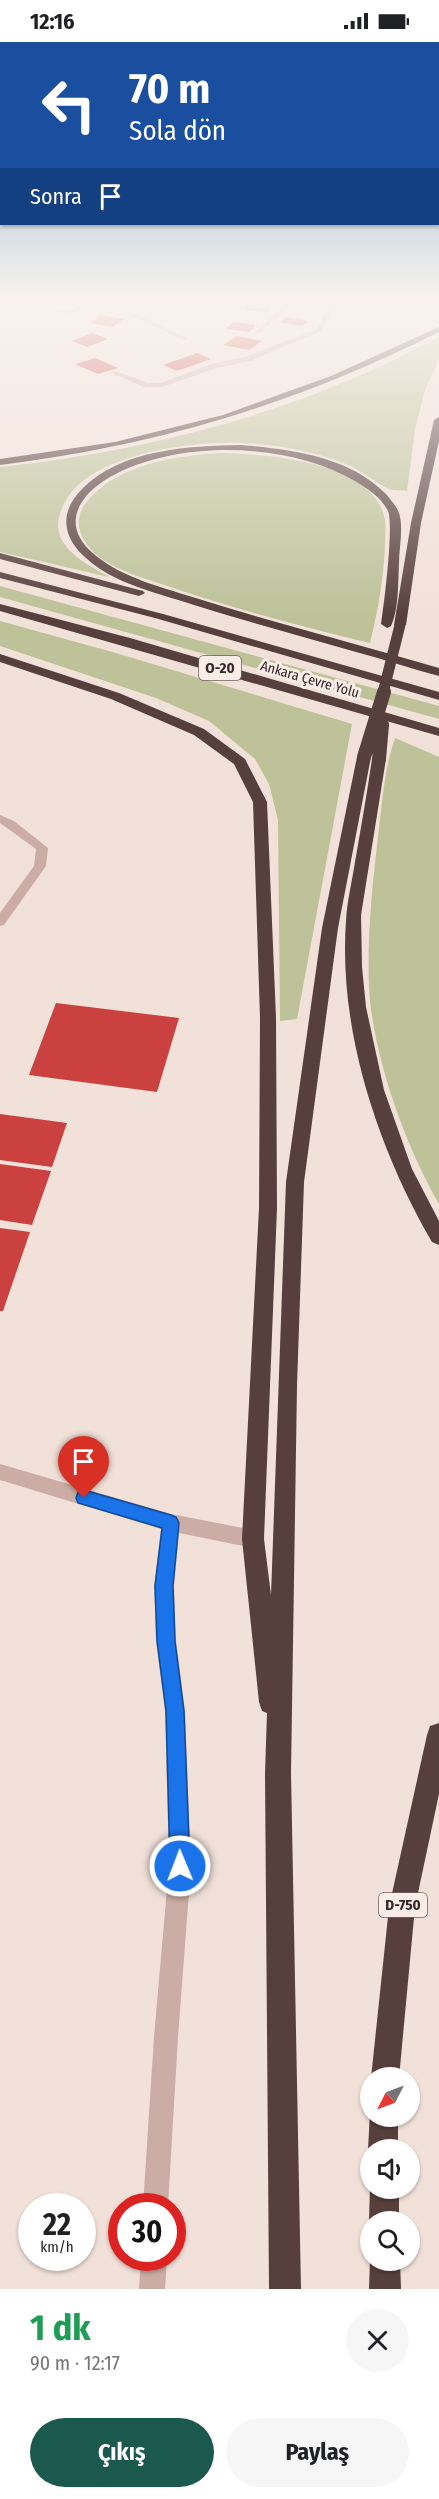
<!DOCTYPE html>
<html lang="tr">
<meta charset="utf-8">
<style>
body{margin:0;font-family:"Fira Sans Condensed",sans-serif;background:#f6f6f6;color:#202124;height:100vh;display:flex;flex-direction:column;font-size:22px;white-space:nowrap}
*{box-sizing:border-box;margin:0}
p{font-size:20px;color:#757577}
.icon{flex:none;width:33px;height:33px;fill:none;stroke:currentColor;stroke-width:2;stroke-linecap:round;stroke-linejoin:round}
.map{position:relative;height:2247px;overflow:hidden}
.details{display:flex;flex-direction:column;background:#fff;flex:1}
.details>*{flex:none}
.top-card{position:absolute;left:0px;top:0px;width:440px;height:183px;box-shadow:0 2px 4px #0004;background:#1a4fa0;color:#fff;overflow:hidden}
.needle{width:39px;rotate:228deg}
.buttons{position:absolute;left:360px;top:2025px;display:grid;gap:12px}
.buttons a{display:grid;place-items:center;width:60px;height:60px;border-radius:50%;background:#fff;box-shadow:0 2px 4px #0004;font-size:30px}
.speed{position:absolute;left:18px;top:2151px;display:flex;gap:12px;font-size:30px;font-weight:700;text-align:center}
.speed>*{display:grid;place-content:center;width:78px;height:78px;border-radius:50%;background:#fff;box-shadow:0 2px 4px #0004;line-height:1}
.speed small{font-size:15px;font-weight:400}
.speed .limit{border:9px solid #d22;background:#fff;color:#111}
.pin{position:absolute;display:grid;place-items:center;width:51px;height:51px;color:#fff;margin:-62px -26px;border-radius:50% 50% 50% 0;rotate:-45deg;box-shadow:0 0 6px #0007}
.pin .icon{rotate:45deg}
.me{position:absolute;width:66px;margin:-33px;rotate:359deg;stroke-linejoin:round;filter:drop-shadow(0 0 4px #0008)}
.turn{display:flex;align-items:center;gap:21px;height:126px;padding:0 30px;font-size:27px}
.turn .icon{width:78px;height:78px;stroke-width:2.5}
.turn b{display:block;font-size:42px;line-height:51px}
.then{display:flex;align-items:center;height:57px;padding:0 30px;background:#0003;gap:12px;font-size:22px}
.round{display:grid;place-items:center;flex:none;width:63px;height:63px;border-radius:32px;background:#f6f6f6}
.headline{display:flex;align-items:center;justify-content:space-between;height:102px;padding:0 30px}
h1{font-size:36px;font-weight:700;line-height:45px;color:#1e9e55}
.button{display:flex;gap:12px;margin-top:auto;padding:12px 30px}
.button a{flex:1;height:69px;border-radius:36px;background:#1b594e;color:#fff;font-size:24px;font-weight:700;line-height:69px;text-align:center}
.button a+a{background:#f6f6f6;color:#202124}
.status{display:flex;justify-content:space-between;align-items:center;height:42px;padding:0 30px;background:#fff;direction:ltr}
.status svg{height:16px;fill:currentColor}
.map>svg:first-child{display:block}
.green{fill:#bdc299}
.building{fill:#ca413f}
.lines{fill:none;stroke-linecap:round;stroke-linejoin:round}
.minor{fill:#cbada5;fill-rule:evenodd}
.highway{fill:#573f3d;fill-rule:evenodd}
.highway-bridge-far1{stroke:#573f3d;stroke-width:11}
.highway-bridge{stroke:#573f3d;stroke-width:14}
.route{fill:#1a73e8;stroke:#114b97;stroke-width:1.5}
.labels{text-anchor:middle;stroke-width:6;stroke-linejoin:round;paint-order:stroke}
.far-street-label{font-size:14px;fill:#362827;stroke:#faece6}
.shield{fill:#faece6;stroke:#716360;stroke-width:1.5}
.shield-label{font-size:15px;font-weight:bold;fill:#362827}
</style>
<div class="status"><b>12:16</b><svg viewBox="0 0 49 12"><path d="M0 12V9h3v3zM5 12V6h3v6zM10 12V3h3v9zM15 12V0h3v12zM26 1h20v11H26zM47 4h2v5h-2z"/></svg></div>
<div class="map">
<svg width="439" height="2247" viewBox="0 0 439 2247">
<rect width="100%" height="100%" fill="#f2e1d9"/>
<path class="green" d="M439 295V317L425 348 415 387 407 449C402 448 394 449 389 447 377 442 361 428 346 422 314 409 278 403 243 401 193 399 91 411 65 460 60 469 56 481 59 491 65 512 92 525 109 535L0 510V425C154 408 303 369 439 295Z
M221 411C266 412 375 419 385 478 386 485 385 494 385 501 384 536 378 568 370 601 304 585 238 568 173 546 148 537 118 530 98 514 78 497 71 476 90 456 122 421 176 414 221 411Z
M0 544 439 664V677L0 555Z
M0 579 116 611 352 682 297 977 280 979 278 778 269 742 255 717 209 679 156 656 0 604Z
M395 696 439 715V1162C405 1103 373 1014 369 946 367 896 372 845 378 795 382 762 384 728 395 696Z"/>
<path class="building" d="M249 261 271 263 267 270 244 268Z
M101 273 124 277 113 285 90 281Z
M286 275 308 279 302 284 280 280Z
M233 280 256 283 249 290 226 287Z
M92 291 108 297 87 305 71 299Z
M237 294 262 299 249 308 223 303Z
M197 311 211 317 177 329 163 323Z
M95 316 118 326 98 332 75 322Z
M56 961 179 976 157 1050 29 1033Z
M0 1072 67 1081 52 1125 0 1118Z
M0 1122 51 1129 32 1183 0 1178Z
M0 1186 30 1190 3 1269H0Z"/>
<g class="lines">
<path class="minor" d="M20 258C36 258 52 269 67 268 84 266 98 258 115 258L66 272Z
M285 258H292L284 270 260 291H256V289L279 268Z
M331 258H337L322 289 250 319 216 326 162 345H144L111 331 115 329 148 341H161L211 322 245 315 317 287Z
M132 272H136L188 297 183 298 132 274Z
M0 773 14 779 48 806 46 824 4 883 0 884V871L34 824 36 807 0 781Z
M0 1422 171 1472 253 1488 260 1491 262 1497 260 1503 253 1506 179 1491 174 1544 176 1599 185 1669 191 1824 178 1995 168 2164H143L154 1995 169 1824 165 1669 156 1599 154 1544 161 1487 0 1438Z
M141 2216H167L165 2247H139Z"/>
<path class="highway" d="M439 285V290C295 362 160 403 0 423V417L115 400 223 373 331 334Z
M439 375V399L421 481 406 583 400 587 394 583 411 481 434 378Z
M241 403C290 407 349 414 386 452 391 458 399 467 400 475 403 489 399 507 399 521 398 540 399 567 391 584L387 586 381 582C384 563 394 483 388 469 381 455 368 447 355 439 289 400 178 397 110 435 77 454 60 485 95 513 124 537 165 546 199 557 278 582 359 602 439 626V634C411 627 384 617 356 610 302 594 248 580 194 563 158 551 114 542 86 516 62 495 59 470 82 447 121 407 189 404 241 403Z
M0 511 143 549 145 551 139 554 0 517Z
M0 530 163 572 439 650V658L155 576 0 536Z
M0 562 130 596 439 686V694L0 569Z
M0 612 119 651 204 687 245 717 267 760 276 976 277 1166 264 1497 271 1553 286 1140 322 886 357 715 364 711 371 715 338 886 304 1140 297 1343 291 1731 301 2247H269L265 1731 267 1671 262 1669 259 1660 242 1497 259 1166 260 976 253 760 234 722 194 693 111 657 0 620Z
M379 713 386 717 361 873 362 925 366 965 384 1048 412 1127 439 1179V1203L432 1200C378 1107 338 988 346 879 347 859 352 840 355 820 361 786 367 751 372 717Z
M439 1681V1752L415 1865 399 2036H371L389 1865 427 1693 430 1684Z
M370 2069V2074H398V2108H370V2113L368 2108Z
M370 2142V2146H399V2180H370V2184L369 2180Z
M370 2216V2218H400L401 2247H369Z"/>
<path class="highway-bridge-far1" d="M383 651 400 583"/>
<path class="highway-bridge" d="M364 715 384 650
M379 717 382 683"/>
</g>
<linearGradient id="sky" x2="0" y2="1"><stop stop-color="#7bb2cd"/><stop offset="0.45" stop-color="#f9f2ee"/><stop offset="1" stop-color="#f9f2ee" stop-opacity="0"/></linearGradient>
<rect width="439" height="573" fill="url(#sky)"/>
<path class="route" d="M84 1448 171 1473 176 1475 179 1481 173 1544 175 1599 184 1669 190 1824 187 1831 180 1834 173 1831 170 1824 166 1669 157 1599 155 1544 162 1486 78 1461 76 1456 78 1450Z"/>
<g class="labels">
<g class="far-street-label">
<text transform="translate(310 637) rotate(16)" y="5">Ankara Çevre Yolu</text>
</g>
<g class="shield">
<rect x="199" y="614" width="42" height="24" rx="4.5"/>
<rect x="379" y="1851" width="48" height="24" rx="4.5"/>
</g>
<g class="shield-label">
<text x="220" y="631">O-20</text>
<text x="403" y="1868">D-750</text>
</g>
</g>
</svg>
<div class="buttons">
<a><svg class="needle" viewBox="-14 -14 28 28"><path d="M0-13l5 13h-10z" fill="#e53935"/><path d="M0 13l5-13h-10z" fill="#757577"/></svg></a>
<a><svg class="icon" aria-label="sound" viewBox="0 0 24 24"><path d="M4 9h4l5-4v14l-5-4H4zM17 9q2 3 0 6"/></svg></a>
<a><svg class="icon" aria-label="search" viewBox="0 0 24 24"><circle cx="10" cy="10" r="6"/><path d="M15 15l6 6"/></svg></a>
</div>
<div class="speed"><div>22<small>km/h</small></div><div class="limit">30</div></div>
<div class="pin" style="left:84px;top:1456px;background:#d93025"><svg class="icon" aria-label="arrive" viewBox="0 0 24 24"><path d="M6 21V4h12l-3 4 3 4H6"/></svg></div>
<svg class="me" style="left:180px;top:1824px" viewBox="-20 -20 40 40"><circle r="17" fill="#1a73e8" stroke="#fff" stroke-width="3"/><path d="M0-11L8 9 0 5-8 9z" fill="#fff"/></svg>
<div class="top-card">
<div class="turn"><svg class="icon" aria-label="left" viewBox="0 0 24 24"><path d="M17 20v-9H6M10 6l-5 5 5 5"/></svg><div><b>70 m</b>Sola dön</div></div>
<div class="then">Sonra<svg class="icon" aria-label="arrive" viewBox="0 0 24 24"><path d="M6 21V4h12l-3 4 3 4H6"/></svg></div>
</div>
</div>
<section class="details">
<div class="headline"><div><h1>1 dk</h1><p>90 m · 12:17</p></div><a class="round"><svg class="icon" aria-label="close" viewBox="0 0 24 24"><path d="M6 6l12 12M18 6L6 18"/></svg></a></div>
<div class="button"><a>Çıkış</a><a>Paylaş</a></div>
</section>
